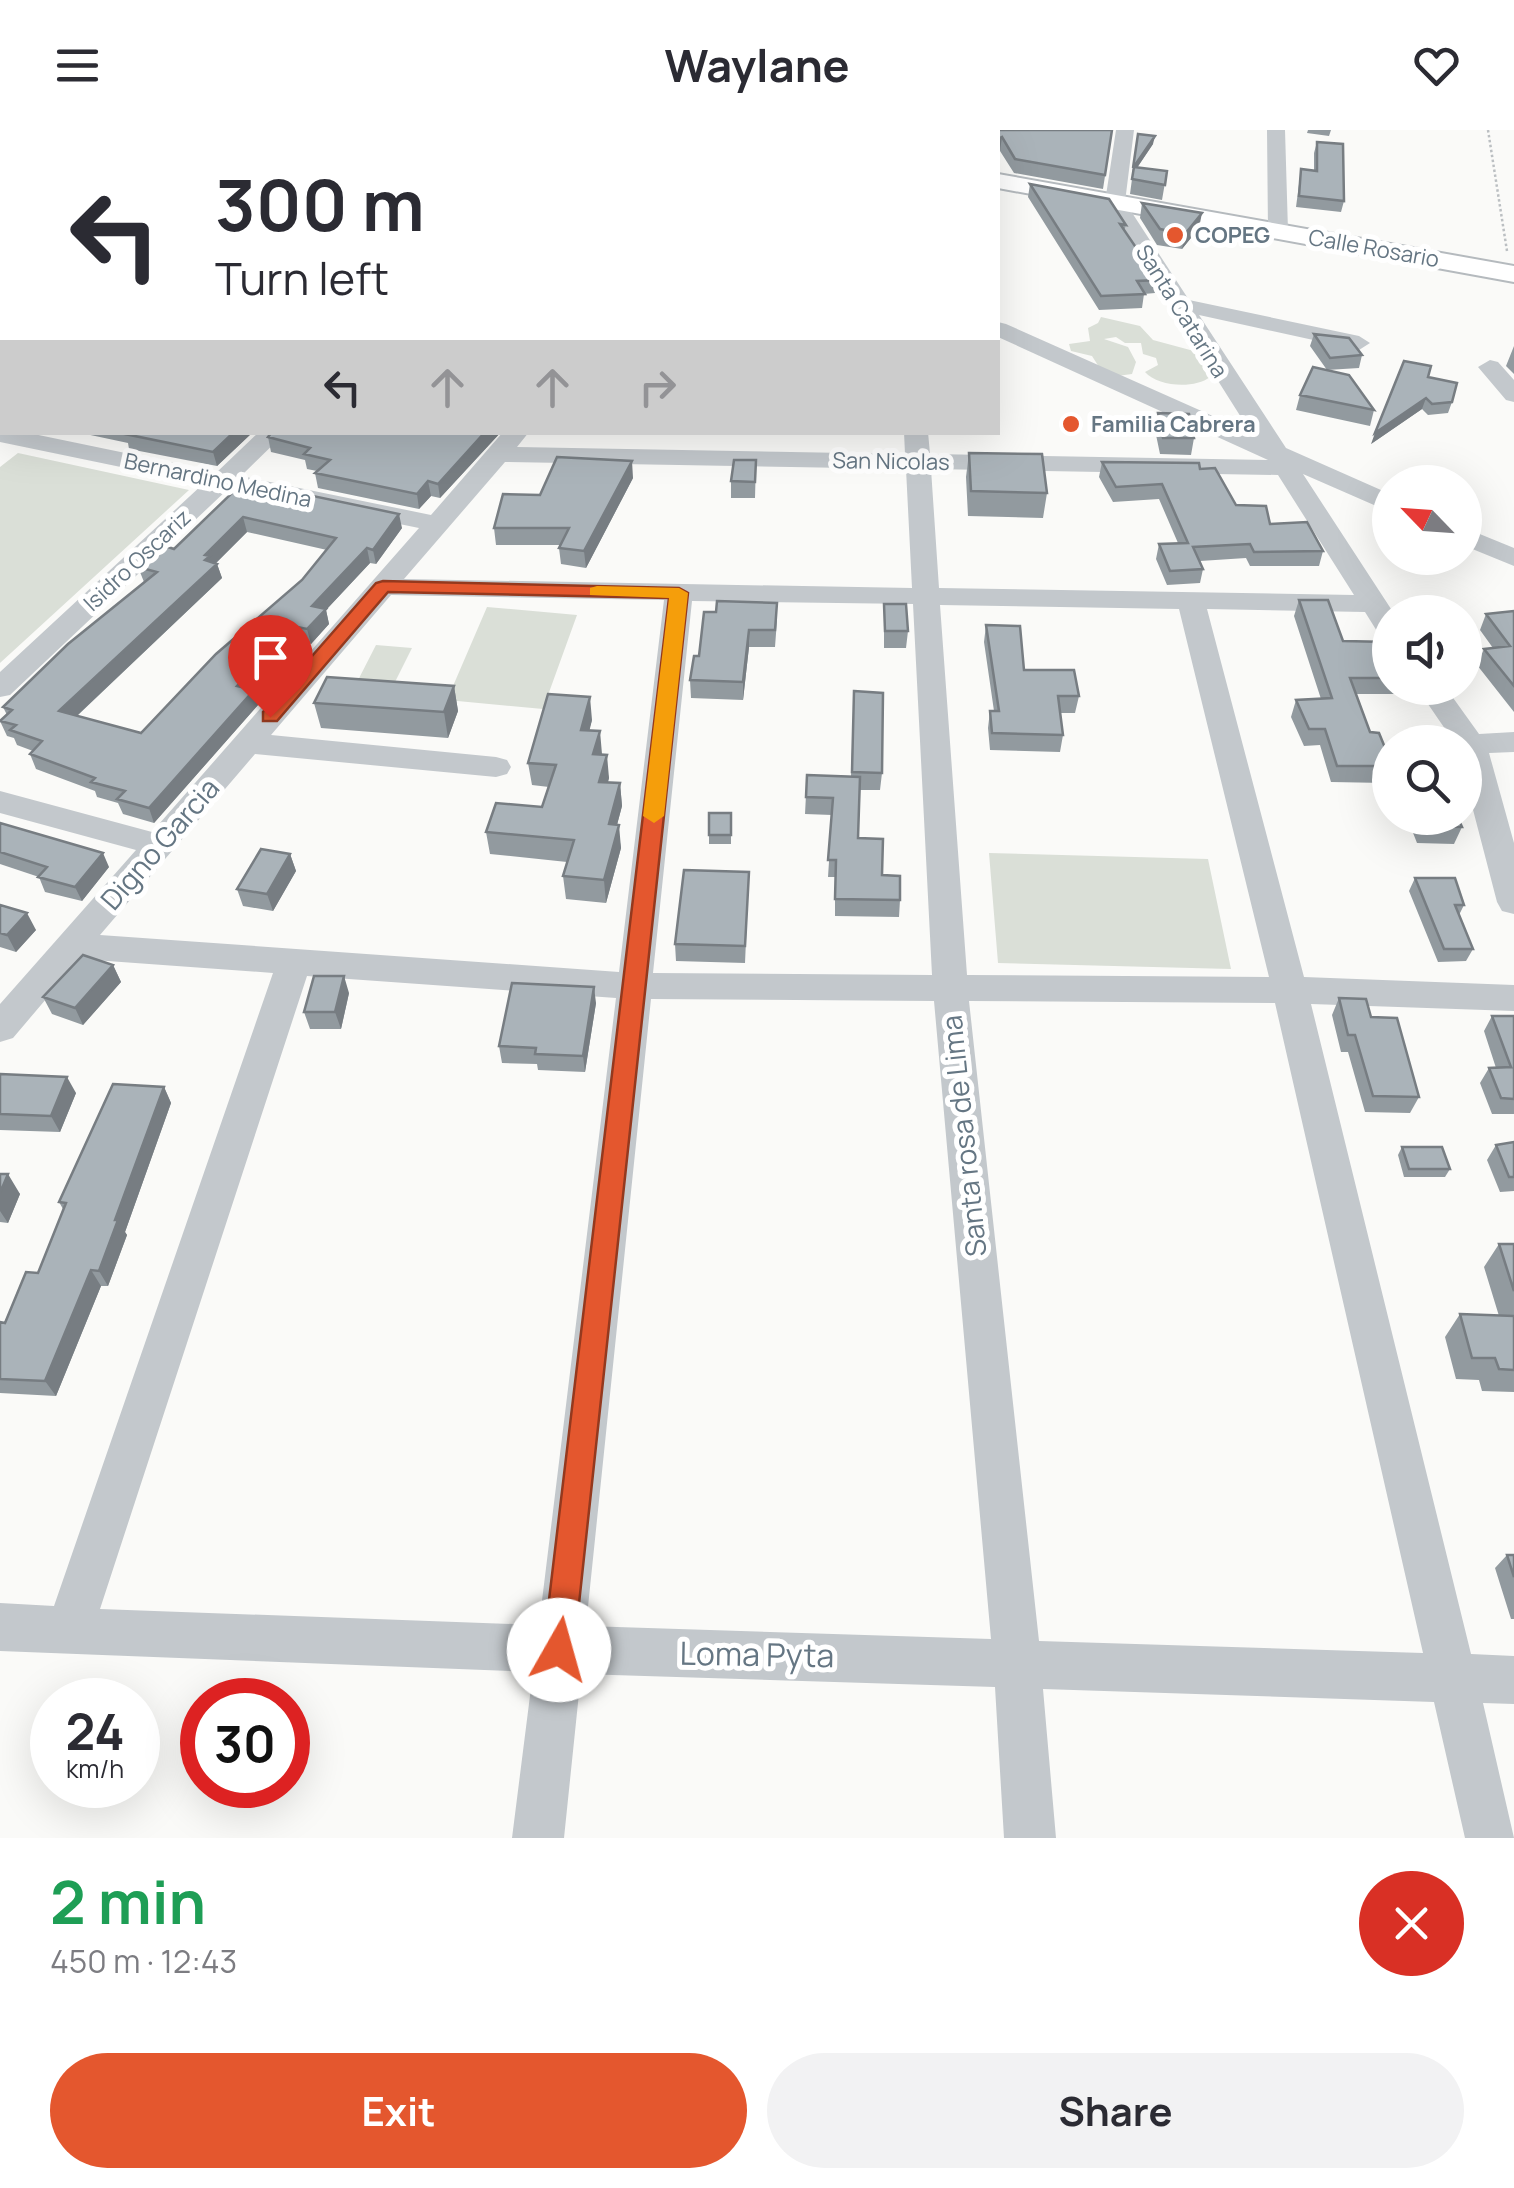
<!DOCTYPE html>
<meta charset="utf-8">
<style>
body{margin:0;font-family:Manrope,sans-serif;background:#f2f2f3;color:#2b2b33;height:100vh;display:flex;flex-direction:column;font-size:38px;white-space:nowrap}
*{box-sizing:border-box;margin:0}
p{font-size:32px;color:#7c7c81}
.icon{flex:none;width:55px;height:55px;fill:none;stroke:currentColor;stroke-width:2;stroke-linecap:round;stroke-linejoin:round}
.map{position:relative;height:1708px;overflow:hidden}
.details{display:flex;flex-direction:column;background:#fff;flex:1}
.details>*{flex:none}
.top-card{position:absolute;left:0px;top:0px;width:1000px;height:305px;box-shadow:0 10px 40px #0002;background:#fff;color:#2b2b33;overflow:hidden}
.needle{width:65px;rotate:295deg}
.buttons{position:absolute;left:1372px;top:335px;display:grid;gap:20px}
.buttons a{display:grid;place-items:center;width:110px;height:110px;border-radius:50%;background:#fff;box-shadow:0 10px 40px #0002;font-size:50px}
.speed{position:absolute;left:30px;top:1548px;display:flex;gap:20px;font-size:50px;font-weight:700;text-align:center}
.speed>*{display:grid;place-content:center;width:130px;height:130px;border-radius:50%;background:#fff;box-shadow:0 10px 40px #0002;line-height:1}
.speed small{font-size:25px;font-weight:400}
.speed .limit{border:15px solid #d22;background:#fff;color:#111}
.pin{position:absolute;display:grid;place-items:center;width:85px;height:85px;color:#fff;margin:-102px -42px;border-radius:50% 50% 50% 0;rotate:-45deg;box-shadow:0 0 10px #0007}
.pin .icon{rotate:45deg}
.me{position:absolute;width:110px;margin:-55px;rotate:7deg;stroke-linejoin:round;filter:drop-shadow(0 0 8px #0008)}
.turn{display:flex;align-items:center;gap:35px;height:210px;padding:0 50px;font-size:45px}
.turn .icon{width:130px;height:130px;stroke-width:2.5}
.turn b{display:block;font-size:70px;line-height:85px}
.lanes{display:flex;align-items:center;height:95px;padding:0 50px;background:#0003;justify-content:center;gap:50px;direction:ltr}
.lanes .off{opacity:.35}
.round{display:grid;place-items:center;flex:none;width:105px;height:105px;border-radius:52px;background:#f2f2f3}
.headline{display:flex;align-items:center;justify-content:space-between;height:170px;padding:0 50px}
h1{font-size:60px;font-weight:700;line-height:75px;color:#1e9e55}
.primary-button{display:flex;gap:20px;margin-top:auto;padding:20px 50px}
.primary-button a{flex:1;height:115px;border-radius:60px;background:#e4572e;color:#fff;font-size:40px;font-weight:700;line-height:115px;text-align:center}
.primary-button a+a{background:#f2f2f3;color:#2b2b33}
header{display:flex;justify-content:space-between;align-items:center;height:130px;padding:0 50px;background:#fff;font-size:45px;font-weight:700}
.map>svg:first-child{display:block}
.green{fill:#dadfd7}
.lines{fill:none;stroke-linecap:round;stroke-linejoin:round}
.major-casing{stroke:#b5babe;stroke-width:4}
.path{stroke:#bbbfc2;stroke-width:2.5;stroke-dasharray:2.5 2.5;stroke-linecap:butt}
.minor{fill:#c3c8cc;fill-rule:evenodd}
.major{fill:#fff;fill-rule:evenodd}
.wall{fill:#929a9f;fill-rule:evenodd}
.shaded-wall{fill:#777d82}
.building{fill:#aab3b9;stroke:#777d82;stroke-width:2.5;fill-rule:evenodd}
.route{fill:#e4572e;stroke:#94391e;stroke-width:2.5}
.slow{fill:#f59e0b}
.poi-dot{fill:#e4572e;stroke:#fff;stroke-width:4}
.labels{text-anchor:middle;stroke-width:10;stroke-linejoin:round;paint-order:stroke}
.far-poi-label{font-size:22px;font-weight:bold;fill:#657683;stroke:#fff;text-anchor:start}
.far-street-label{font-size:22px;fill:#657683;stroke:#fff}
.street-label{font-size:28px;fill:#657683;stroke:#fff}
.near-street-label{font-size:32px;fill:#657683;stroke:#fff}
</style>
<header><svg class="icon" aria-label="menu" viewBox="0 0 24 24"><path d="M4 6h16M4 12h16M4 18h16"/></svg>Waylane<svg class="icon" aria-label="heart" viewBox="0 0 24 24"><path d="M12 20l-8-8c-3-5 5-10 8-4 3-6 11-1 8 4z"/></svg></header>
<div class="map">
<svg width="1514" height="1708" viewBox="0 0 1514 1708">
<rect width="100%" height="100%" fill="#fafaf8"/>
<path class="green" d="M1101 187 1140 196 1153 210 1205 224 1210 233 1203 239 1210 247C1195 259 1158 257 1145 242L1158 235 1156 228 1143 224 1141 213H1125L1116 207 1104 209 1128 217 1136 232 1132 244 1117 246 1099 237 1092 226 1071 221 1069 214 1090 211 1088 198 1098 193Z
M18 323 189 360 0 533V337Z
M487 477 577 485 543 579 447 570Z
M376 515 412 518 390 562 354 558Z
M989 723 1208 729 1231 839 998 833Z"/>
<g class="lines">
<defs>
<path id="major" d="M998 44 1514 136V152L998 58Z"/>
</defs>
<use href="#major" class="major-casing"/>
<path class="path" d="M1488 0 1507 121"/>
<path class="minor" d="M1116 0H1134L1125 72 1189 170 1359 206 1370 213 1359 220 1199 185 1286 318 1390 364V382L1303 344 1393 482 1390 509 1380 506 1365 482 1207 479 1304 847 1514 855V881L1311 874 1471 1524 1514 1526V1574L1483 1573 1514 1708H1465L1434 1572 1043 1559 1056 1708H1004L995 1557 581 1544 564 1708H512L533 1542 0 1521V1473L54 1476 273 843 80 829 13 908 0 912V874L136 720 0 683V661L152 702 419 398 228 359 10 565 0 567V542L203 354 0 312V298L2 302H24L217 342 259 302H286L241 346 431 385 503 302H529L517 317 905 324 904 302H928L930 324 1268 330 998 207V192L1006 194 1251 303 1105 72ZM505 332 906 339 912 458 404 449ZM931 339 1278 345 1354 465 939 458ZM391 465 664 470 619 842 100 805 255 624 496 647 507 644 511 637 507 630 496 627 271 605ZM692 471 913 474 932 845 653 843ZM940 475 1179 479 1269 847 967 845ZM307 846 616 868 539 1495 100 1479ZM651 869 934 871 991 1509 586 1496ZM969 871 1275 873 1423 1523 1039 1511Z
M1267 0H1285L1288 101 1278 107 1268 101Z
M1490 230 1498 232 1514 250V272L1506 270 1478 237Z
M1465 398 1514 418V436L1465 416Z
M1417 558H1446L1479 604 1514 602V622L1489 623 1514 713V784L1502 781 1497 772 1465 649V612H1454Z"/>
<use href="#major" class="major"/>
</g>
<path class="wall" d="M974 0H1112L1103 59 1014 43 1000 21 998 22V2H975Z
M1308 0H1331L1329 6 1307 3Z
M1138 4 1153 14 1137 38 1167 41 1162 70 1130 64Z
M1317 12 1344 71 1341 82 1296 77 1301 39 1314 40V23Z
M1030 54 1126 95 1124 101 1158 150 1155 163 1144 164 1142 178 1099 180 1028 67Z
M1142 73 1199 98 1182 119 1157 115 1140 88Z
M1314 204 1362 225 1359 238 1327 240 1310 216Z
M1514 216V244L1506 236Z
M1428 247 1452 272 1448 283 1428 285 1422 279 1371 314Z
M1300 265 1374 280 1370 296 1296 280Z
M1158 284 1194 308 1191 325 1160 324 1155 300Z
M253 302 217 336 129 319 128 313 81 303Z
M272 302H501L440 368 431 366 419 379 318 358 315 343 317 341 307 339 305 330 271 322 268 307Z
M969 323 1047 363 1043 388 968 386 966 347Z
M756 330 755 368H731V351Z
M1102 332 1200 339 1236 375 1270 394 1323 421 1319 436H1250L1246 428 1200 431 1203 439 1200 453 1167 455 1156 429 1159 414 1178 413 1159 369 1113 372 1099 347Z
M633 348 586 438 561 434 559 418 561 415H496L494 398 540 365Z
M235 360 402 398 376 434 370 433 326 480 329 494 311 514 297 510 252 560H254L258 575 154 693 123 684 118 673 97 667 95 661 36 639 30 624 33 621 17 615 14 608 7 606 0 591 7 585 3 577 144 452 138 437 174 419ZM247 402 327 420 302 450 141 603 77 586 222 448 217 434 216 433Z
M1299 470 1343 511 1390 512V558H1409L1406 564H1356L1370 602 1390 630V642L1386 653 1331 652 1320 615 1304 616 1291 587 1296 570 1321 569 1294 486Z
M884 474 908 501 906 518H884Z
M1514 481V582L1477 535 1484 519 1493 518 1480 500 1486 484Z
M704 482 777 490 775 517H749L743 570 691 568 690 550 699 526Z
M986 495 1024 540 1079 566 1075 583H1060L1063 605 1060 622 990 620 988 598 990 581H994L984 512Z
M454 556 458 581 448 608 321 598 314 573Z
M854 561 882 643 880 660H859L858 708 900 770 899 787 835 786V747H828L832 685 805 684 807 645 851 646Z
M592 590 589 600 602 625 609 648 608 652 620 653 622 676 617 695 621 718 606 773 566 769 563 746 567 732 490 724 486 702 542 677 549 657 532 655 528 633Z
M709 683H731V714H709Z
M1409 688H1458L1462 697 1454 714 1417 713 1408 690Z
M0 693 109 737 82 771 45 762 39 747 0 734Z
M290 724 296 741 273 781 243 776 237 759Z
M749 742 745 833 676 831 675 814Z
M1415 748 1464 775 1459 785 1473 819 1466 831 1438 832 1409 761Z
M0 775 36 800 16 822 0 817Z
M113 835 121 852 83 895 52 884 43 867Z
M349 863 341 899H310L304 882Z
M1339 868 1371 887 1419 967 1410 983 1365 982 1348 922H1341L1332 885Z
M596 873 585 942 538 940 537 934 502 933 499 916Z
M1492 886H1514V984H1492L1480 953 1489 938H1496L1484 901Z
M0 944 76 963 60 1002 0 1000Z
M164 957 171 973 125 1102 127 1105 108 1156H101L56 1266 0 1263V1192L5 1193 38 1143 63 1079 59 1072Z
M1514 1012V1061L1500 1062 1487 1030 1496 1015Z
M1402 1017 1450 1039 1445 1047H1404L1398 1025Z
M0 1044 20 1064 8 1093 0 1092Z
M1499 1114H1514V1262L1482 1261 1479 1250 1456 1249 1445 1207 1460 1184 1499 1186 1484 1137Z
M1507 1425H1514V1489H1511L1495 1438Z"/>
<path class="shaded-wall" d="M1155 6 1153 14 1132 45 1133 38Z
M1002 7 1000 21 998 22V9Z
M1202 83 1199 98 1182 119 1185 104Z
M2 152V169L0 171V153Z
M1426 268 1422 279 1371 314 1375 303Z
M234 302H253L217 336 213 322Z
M485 302H501L440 368 438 354Z
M632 331 633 348 586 438 584 421Z
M428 351 431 366 419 379 417 364Z
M399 384 402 398 376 434 373 420Z
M243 387 247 402 213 436 217 434 222 448 66 596 59 581 205 425Z
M367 418 370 433 326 480 329 494 311 514 307 499 312 476Z
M293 496 297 510 242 571 237 556Z
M749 500V517L743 570V552Z
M454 556 458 581 448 608 444 582Z
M254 560 258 575 154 693 149 678Z
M590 567 592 590 584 623 581 600Z
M600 601 602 624H593Z
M607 625 609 648 601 674 599 652Z
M620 653 622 676 611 717 609 694Z
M619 695 621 718 606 773 604 750Z
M103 723 109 737 82 771 75 757Z
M290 724 296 741 273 781 267 764Z
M27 783 36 800 16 822 7 805Z
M113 835 121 852 83 895 75 878Z
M344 846 349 863 341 899 335 882Z
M594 857 596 873 585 942 583 926Z
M67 947 76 963 60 1002 51 986Z
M164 957 171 973 125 1102 127 1105 108 1156 99 1141 115 1090Z
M8 1044 20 1064 8 1093 0 1081V1063Z
M91 1140 101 1156 56 1266 45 1251Z"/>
<path class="building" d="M36 0H565L570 2H32Z
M650 0H670L691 2H648Z
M938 0H971V2H937Z
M982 0H1112L1105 45 1015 29 1002 7 998 9V2H984Z
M1138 4 1155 6 1133 38Z
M1317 12 1343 14 1344 71 1299 66 1301 39 1317 41Z
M2 20V152L0 153V21Z
M1134 37 1167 41 1165 55 1132 49Z
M1030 54 1109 69 1126 95 1120 94 1158 150 1137 151 1145 164 1101 166Z
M1142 73 1202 83 1185 104 1160 99Z
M0 203 2 204V259L0 260Z
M1314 204 1349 208 1362 225 1330 228Z
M1404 231 1431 236 1428 247 1457 253 1452 272 1432 274 1426 268 1375 303Z
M1313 237 1349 245 1374 280 1300 265Z
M1158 283 1189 284 1194 308H1163Z
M126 302H234L213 322 125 304Z
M272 302H485L438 354 428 351 417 364 315 343 330 330 304 324 310 318 268 307Z
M969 323 1042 324 1047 363 971 361Z
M557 327 632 331 584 421 559 418 569 398H494L503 364 540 365Z
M734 330H756L755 352 731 351Z
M1102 332 1199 333 1200 339 1215 338 1236 375 1266 376 1270 394 1307 392 1323 421 1254 422 1250 414 1193 417 1203 439 1170 441 1159 414 1188 413 1162 354 1116 357Z
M235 360 285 371 294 362 399 384 373 420 367 418 312 476 326 479 307 499 293 496 237 556 254 560 149 678 117 669 125 661 91 652 95 648 30 624 42 611 10 600 16 595 0 591 12 580 3 577 68 514 157 442 138 437 162 415 174 419ZM243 387 336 408 302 450 216 524 141 603 59 581 217 434 205 430 210 426 205 425Z
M1299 470H1328L1343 511 1390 512V548H1350L1370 602 1379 603 1390 630V636H1337L1325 599H1309L1296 570 1332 568Z
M717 471 777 473 775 500H749L743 552 690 550 694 526H699L704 482H716Z
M884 474H906L908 501H885Z
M1514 481V556L1484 519 1510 516 1486 484Z
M986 495 1020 496 1024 540H1074L1079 566H1058L1063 605 992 603 990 581H999Z
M327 547 454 556 444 582 314 573Z
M854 561 883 563 882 643 852 642Z
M548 564 590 567 581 600 600 601 593 624 607 625 599 652 620 653 609 694 619 695 604 750 563 746 574 710 486 702 496 673 542 677 556 635 528 633Z
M807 645 860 647 858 708 883 709 882 745 900 746V770L835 769 836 730H828L833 668 806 667Z
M709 683H731V705H709Z
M1421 688H1458L1462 697 1424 696Z
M0 693 103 723 75 757 38 747 47 737 0 722Z
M261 719 290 724 267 764 237 759Z
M684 740 749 742 745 816 675 814Z
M1415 748H1455L1464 775H1455L1473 819H1444Z
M0 775 27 783 7 805 0 803Z
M83 825 113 835 75 878 43 867Z
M314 846H344L335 882H304Z
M512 853 594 857 583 926 535 924 536 918 499 916Z
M1339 868 1366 869 1371 887 1397 888 1419 967 1373 966 1355 905H1348Z
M1492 886H1514V969L1501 968 1489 938 1511 937Z
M0 944 67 947 51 986 0 984Z
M113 954 164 957 115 1090H118L99 1141 91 1140 45 1251 0 1249V1192L5 1193 26 1142 38 1143 66 1073 59 1072Z
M1514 1012V1047H1509L1496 1015Z
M1402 1017H1442L1450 1039H1409Z
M0 1044H8L0 1063Z
M1499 1114H1514V1161Z
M1460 1184 1514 1186V1240L1499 1239 1495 1228H1472Z
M1507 1425H1514V1447Z"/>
<path class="route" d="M383 451 679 458 688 463 574 1520 570 1531 559 1535 548 1531 543 1520 669 468 388 462 277 591H263V582L376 453Z"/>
<path class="slow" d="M597 456 679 458 688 463 664 686 654 693 643 686 669 468 590 465V458Z"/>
<g class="poi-dot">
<circle cx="1175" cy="105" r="10"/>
<circle cx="1071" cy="294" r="10"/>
</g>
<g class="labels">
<g class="far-poi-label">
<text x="1195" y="113">COPEG</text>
<text x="1091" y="302">Familia Cabrera</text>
</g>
<g class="far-street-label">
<text transform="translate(1374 118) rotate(10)" y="8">Calle Rosario</text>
<text transform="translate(1182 181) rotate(58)" y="8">Santa Catarina</text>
<text transform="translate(891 331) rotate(1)" y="8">San Nicolas</text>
<text transform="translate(218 350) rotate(12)" y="8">Bernardino Medina</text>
<text transform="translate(137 430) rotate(-43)" y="8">Isidro Oscariz</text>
</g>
<g class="street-label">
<text transform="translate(160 714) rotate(-49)" y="10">Digno Garcia</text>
<text transform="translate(964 1006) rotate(-96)" y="10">Santa rosa de Lima</text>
</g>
<g class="near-street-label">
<text transform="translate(757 1525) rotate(1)" y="11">Loma Pyta</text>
</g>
</g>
</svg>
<div class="buttons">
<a><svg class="needle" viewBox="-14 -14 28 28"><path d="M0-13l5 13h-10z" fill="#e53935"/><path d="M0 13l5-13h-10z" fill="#7c7c81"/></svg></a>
<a><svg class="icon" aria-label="sound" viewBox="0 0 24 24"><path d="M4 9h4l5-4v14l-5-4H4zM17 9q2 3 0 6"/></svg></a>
<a><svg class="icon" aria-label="search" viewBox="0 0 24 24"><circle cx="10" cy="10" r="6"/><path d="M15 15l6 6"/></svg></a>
</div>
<div class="speed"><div>24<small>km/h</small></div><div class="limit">30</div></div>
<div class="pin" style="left:270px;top:587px;background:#d93025"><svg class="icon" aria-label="arrive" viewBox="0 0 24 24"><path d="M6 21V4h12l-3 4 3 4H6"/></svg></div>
<svg class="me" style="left:559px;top:1520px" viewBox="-20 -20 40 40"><circle r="19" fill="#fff"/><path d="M0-13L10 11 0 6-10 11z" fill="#e4572e"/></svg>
<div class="top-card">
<div class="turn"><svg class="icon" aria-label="left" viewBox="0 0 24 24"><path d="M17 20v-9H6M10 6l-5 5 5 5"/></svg><div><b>300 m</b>Turn left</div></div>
<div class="lanes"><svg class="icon" aria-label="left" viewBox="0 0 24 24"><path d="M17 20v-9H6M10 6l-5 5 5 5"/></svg><svg class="icon off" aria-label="ahead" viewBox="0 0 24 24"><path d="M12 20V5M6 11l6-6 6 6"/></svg><svg class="icon off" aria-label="ahead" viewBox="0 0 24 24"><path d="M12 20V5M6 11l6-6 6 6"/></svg><svg class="icon off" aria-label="right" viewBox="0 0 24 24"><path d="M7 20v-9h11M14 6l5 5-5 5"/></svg></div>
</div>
</div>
<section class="details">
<div class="headline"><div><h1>2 min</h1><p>450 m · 12:43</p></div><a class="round" style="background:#d93025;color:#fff"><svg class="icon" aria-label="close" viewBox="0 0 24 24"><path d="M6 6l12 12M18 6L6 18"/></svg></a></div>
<div class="primary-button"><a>Exit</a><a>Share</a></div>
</section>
